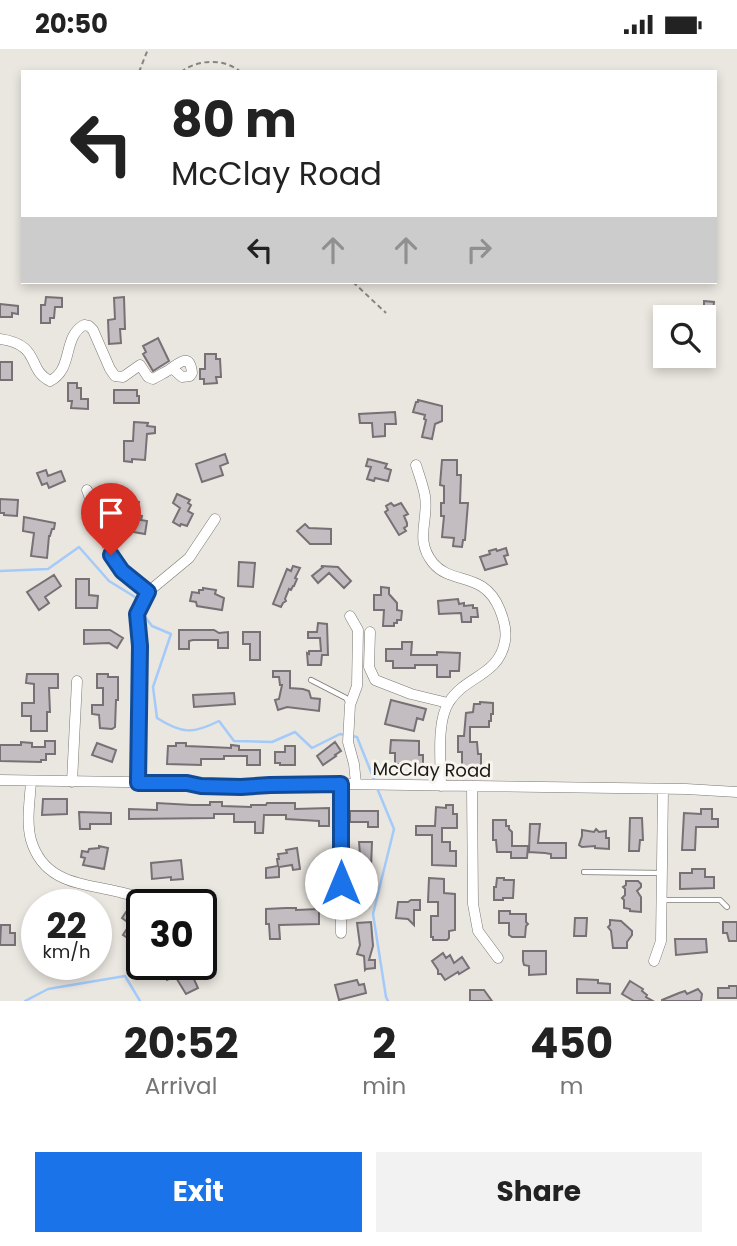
<!DOCTYPE html>
<style>
body{margin:0;font-family:Poppins,sans-serif;background:#f2f2f2;color:#222;height:100vh;display:flex;flex-direction:column;font-size:26px;white-space:nowrap}
*{box-sizing:border-box;margin:0}
p{font-size:23px;color:#767676}
.icon{flex:none;width:38px;height:38px;fill:none;stroke:currentColor;stroke-width:2;stroke-linecap:round;stroke-linejoin:round}
.map{position:relative;height:952px;overflow:hidden}
.side{display:flex;flex-direction:column;background:#fff;flex:1}
.side>*{flex:none}
.banner{position:absolute;left:21px;top:21px;width:696px;height:214px;border-radius:0px;box-shadow:0 4px 10px #0003;background:#fff;color:#222;overflow:hidden}
.buttons{position:absolute;left:653px;top:256px;display:grid;gap:14px}
.buttons a{display:grid;place-items:center;width:63px;height:63px;border-radius:0px;background:#fff;box-shadow:0 4px 10px #0003;font-size:35px}
.speed{position:absolute;left:21px;top:840px;display:flex;gap:14px;font-size:35px;font-weight:700;text-align:center}
.speed>*{display:grid;place-content:center;width:91px;height:91px;border-radius:50%;background:#fff;box-shadow:0 4px 10px #0003;line-height:1}
.speed small{font-size:18px;font-weight:400}
.speed .limit{border:4px solid #111;border-radius:10px;background:#fff;color:#111}
.pin{position:absolute;display:grid;place-items:center;width:60px;height:60px;color:#fff;margin:-72px -30px;border-radius:50% 50% 50% 0;rotate:-45deg;box-shadow:0 0 7px #0007}
.pin .icon{rotate:45deg}
.me{position:absolute;width:77px;margin:-38px;rotate:0deg;stroke-linejoin:round;filter:drop-shadow(0 0 5px #0008)}
.turn{display:flex;align-items:center;gap:24px;height:147px;padding:0 35px;font-size:32px}
.turn .icon{width:91px;height:91px;stroke-width:2.5}
.turn b{display:block;font-size:49px;line-height:60px}
.lanes{display:flex;align-items:center;height:66px;padding:0 35px;background:#0003;justify-content:center;gap:35px;direction:ltr}
.lanes .off{opacity:.35}
.eta{display:flex;justify-content:space-evenly;align-items:center;height:119px;text-align:center}
.eta b{font-size:42px;font-weight:700;line-height:49px}
.cta{display:flex;gap:14px;margin-top:auto;padding:14px 35px}
.cta a{flex:1;height:80px;border-radius:0px;background:#1a73e8;color:#fff;font-size:28px;font-weight:700;line-height:80px;text-align:center}
.cta a+a{background:#f2f2f2;color:#222}
.status{display:flex;justify-content:space-between;align-items:center;height:49px;padding:0 35px;background:#fff;direction:ltr}
.status svg{height:19px;fill:currentColor}
.map>svg:first-child{display:block}
.lines{fill:none;stroke-linecap:round;stroke-linejoin:round}
.stream{stroke:#a4caf9;stroke-width:2.5}
.building{fill:#c3bdc1;stroke:#777175;stroke-width:2}
.service-casing{stroke:#7b7772;stroke-width:6}
.minor-casing{stroke:#7b7772;stroke-width:11}
.path{stroke:#878581;stroke-width:2;stroke-dasharray:5 3.5;stroke-linecap:butt}
.service{stroke:#fff;stroke-width:4.5}
.minor{stroke:#fff;stroke-width:10}
.route-casing{stroke:#114b97;stroke-width:18}
.route{stroke:#1a73e8;stroke-width:12}
.labels{text-anchor:middle;stroke-width:6;stroke-linejoin:round;paint-order:stroke}
.street-label{font-size:18px;fill:#1a1917;stroke:#f7f3ed}
</style>
<div class="status"><b>20:50</b><svg viewBox="0 0 49 12"><path d="M0 12V9h3v3zM5 12V6h3v6zM10 12V3h3v9zM15 12V0h3v12zM26 1h20v11H26zM47 4h2v5h-2z"/></svg></div>
<div class="map">
<svg width="737" height="952" viewBox="0 0 737 952">
<rect width="100%" height="100%" fill="#eae6e0"/>
<g class="lines">
<path class="stream" d="M0 522 48 520 79 498 109 532 148 556 143 565 152 577 171 585 153 638 157 669C182 685 193 685 219 672L234 692 272 693 295 683 312 699 340 685 346 686
M352 687 357 688 375 733
M377 739 394 780 373 865 386 948 388 952
M25 952 48 940 125 927 140 952"/>
</g>
<path class="building" d="M46 248 62 249V258H55L54 269H50V274H41V256H45Z
M124 248 125 280H120L121 294 109 295 108 271 115 270 114 249Z
M704 252 714 253 710 286 704 285Z
M0 255 18 257V265L12 264V268H0Z
M158 289 169 312 153 322 143 305 146 303 143 297Z
M205 305H216V310H220L221 328H216L217 334 204 335V330H200V320H205Z
M0 313H12V331H0Z
M68 334H77V339H81V350H88V360L71 359 72 352H68Z
M114 341H137V347H139V354H114Z
M418 351 442 357V372L435 375 432 390 422 388 426 371 424 370 425 366 413 363 416 353H418Z
M395 363 396 375H385V387L373 388 372 374H360L359 365Z
M134 373 148 374 147 377 155 378V384L147 385 145 411 132 410V413L124 412V392H133Z
M225 405 228 414 220 417 223 426 202 433 196 415Z
M368 410 387 415 385 419 391 421 388 432 375 429 374 432 367 430 371 418 366 417Z
M442 411H457V426H461L460 454H468L465 491H463L462 498 453 497 454 489 442 488 444 467H441V454H444V437L440 436Z
M46 421 48 427 61 422 65 432 49 439 47 434 42 436 37 424Z
M177 445 190 451 188 454 191 456 188 462 193 465 187 477 181 475 180 477 173 473 180 459 173 454Z
M0 450 18 451 17 467 4 466V464H0Z
M128 451 139 453 137 466 142 467 141 471 147 472 145 485 122 481 123 464H126Z
M391 454 394 457 401 454 408 465 404 467 407 474V477L404 479 406 482 399 486 385 463 388 461 386 457Z
M24 468 55 474 54 480H52L50 487H49L47 509 31 507 34 484 23 482Z
M305 475 309 479 331 480V495H310L297 482Z
M506 499 508 506 504 507 507 515 485 521 480 508 490 505 489 502 496 500 497 502Z
M239 513 255 514 253 538 238 537Z
M293 517 300 519 295 529 297 530 294 537H293L291 541 289 540 285 550 286 552 283 554 281 558 273 555 287 520 291 522Z
M321 517 338 518 351 532 344 539 329 524 318 534 312 527 323 518Z
M54 526 61 537 45 548 49 554 39 561 27 543Z
M76 530H89V546L98 547 97 559H76Z
M381 538 389 539V545L397 554V561L402 562 401 571H397V574H394V577H383L384 561H374V546H381Z
M203 539 216 541 215 545 224 549 222 561 197 557 196 553 190 552 192 543 199 544V541H203Z
M458 550 459 555 464 554V557L473 556V559H477L478 568H471V573H462L461 564 439 565 438 552Z
M318 574 327 575 328 606H322L321 616H308L307 604 309 605V602H321L320 589H308V583H317Z
M84 581H110L123 589 117 599 109 594 84 595Z
M179 581H214L219 584 228 583V599H218V591H193L189 592V600H179Z
M243 583H260V611H250V595H243Z
M402 593H412L411 606H437V603L460 604 459 622H450V628H437V616H415V619H393V612H386V600H402Z
M273 622H290V639L303 640 309 642 311 649 320 650 319 662 287 658 278 661 275 651 279 650 282 636H280L279 628H273Z
M27 625H58V639H49L50 663H47V682H31V667H22V654H34V635L26 634Z
M97 625H108V628H118V651H116L115 678 112 680 100 679 99 666 92 665V656H103V639H97Z
M234 644 235 655 194 658 193 646Z
M391 651 426 660 423 671 417 669 414 682 385 675Z
M480 653 493 654V665H491V672H489V678H470V693H477L478 705H481V722H466V719H462V703H458V687H464L466 664 473 663 474 655H480Z
M391 691 419 692V706H423V715H395V704H390Z
M45 692H55V705H46V711H41V713L0 712V696H21V693L32 694V698H45Z
M335 693 341 702 335 706 336 707 323 716 317 707Z
M97 694 116 701 112 713 92 706Z
M176 694H186V697L210 698 231 699V696L239 697V701H260V716H247V707H224V710H201V716L167 715 168 697H176Z
M285 697H295V716H280V714H275V703H285Z
M43 750H67V765L42 766Z
M210 753H222V757L251 758V756H266L267 754H295V760L329 759V777H319V772L286 770V766H264L263 784H255V773H234V765H214V769L129 770V760L157 761V754L192 756H210Z
M446 756H453V765H457V779H442V793H450V802H456V817L432 816V786H416V777H435L436 758 446 759Z
M701 760H712V770H718V778H696L695 801H682L684 764 701 765Z
M350 762H378V778H368V773H350Z
M79 763 111 764V775H90V780H80Z
M630 769H642L643 791H640L639 802H629Z
M493 771H506V777H509V780L512 783V797H528L527 809H511V803H497L496 791H493Z
M530 775H540L538 794H566V809H551V805L545 804 529 803Z
M596 780 599 783 606 782V789H609V800L595 799V797L582 798 579 796 582 787V781L594 783Z
M359 793H372L371 819H361Z
M99 797 108 799 104 820 83 816 85 809 81 808 82 802 88 803 89 800 99 799Z
M297 799 300 820 293 821 292 816 279 818V828L266 829V819L278 817 277 810H279L278 805 287 804 286 801Z
M181 811 183 830 171 831V828L152 830 151 814Z
M692 820H705V828H714V839L680 840V824H692Z
M429 829 444 830V844L455 845V881L449 882V889L447 891H433V888H431V867H438V853H428Z
M497 829H504V831H514L513 849H503V851H494V838H496Z
M626 832H638L641 835V838L637 842 641 848V863L630 862V860L624 859V851L622 849 625 846V840L623 838 626 836Z
M411 851H420V861H414V876L408 870 396 869 398 853H408Z
M142 857V887L137 895 123 886 130 875 122 869 126 863 135 868Z
M286 859H296V861L319 860V875L279 876 280 890H270L269 875H266V860Z
M499 862H510V865H526V873L528 875 526 877 525 888H512L509 886V874H499Z
M575 869H587L586 887H574Z
M610 871 621 872 632 882V886L627 893V899H613L611 882 608 878 610 876Z
M371 873 373 897 369 911H375V919L366 920 365 921 364 907 357 905 360 896 357 874Z
M723 873H737V892H729L727 884H723Z
M1 876H10V884H15V896H0Z
M675 890H706L707 903 676 906Z
M523 902H546V925L529 926V917L524 916 523 912Z
M443 904 446 909 450 906 454 914 462 908 469 919 459 925 458 923 445 931 441 925H438V921L432 912Z
M171 915H203L205 920 192 926 198 939 186 945 175 927 167 931 162 919Z
M577 930 598 931V934L610 935V944H577Z
M357 931 359 936 364 935 366 944 339 951 335 936Z
M630 932 643 940 642 942 647 946 646 948 653 952H634L622 945Z
M729 937H737V949H718V939H729Z
M698 940 702 945 701 952H662V951L679 944 685 942 687 945Z
M470 941H484L492 952H470Z"/>
<g class="lines">
<defs>
<path id="service" d="M311 631 346 649 349 655
M584 823 661 824
M663 851H720L727 858"/>
<path id="minor" d="M0 290C42 296 26 320 50 332 74 320 62 288 84 276L89 277 93 281 110 320 115 327 123 328 140 316 148 328 153 330C158 327 164 324 169 321 178 315 190 302 192 324L190 327 182 328 172 319
M416 416C419 426 423 436 425 447 429 472 414 490 433 514 452 537 484 521 500 561 504 571 507 581 505 592 499 627 465 627 449 653 436 673 441 713 441 737
M87 441 111 506 122 521 148 543 137 562 140 596 138 734
M148 543 189 509 215 470
M350 567 358 581 357 637 350 656 348 693 354 715 356 735
M370 583 369 618 375 631 411 645 448 654
M0 731 187 734 201 737 241 738 270 735H341L686 740 737 743
M31 732C30 751 26 773 31 791 44 835 83 834 119 843 133 846 147 851 161 855
M72 733 77 632
M341 735V884
M472 738 473 855 478 882 498 909
M654 912 661 892 663 740"/>
</defs>
<use href="#service" class="service-casing"/>
<use href="#minor" class="minor-casing"/>
<path class="path" d="M139 23 148 0
M181 23C198 10 224 9 241 23
M353 233 386 264"/>
<use href="#service" class="service"/>
<use href="#minor" class="minor"/>
</g>
<g class="lines">
<defs>
<path id="route" d="M111 506 122 522 148 543 137 565 140 597 138 734H187L201 737 241 738 270 736 341 735V834"/>
</defs>
<use href="#route" class="route-casing"/>
<use href="#route" class="route"/>
</g>
<g class="labels">
<g class="street-label">
<text transform="translate(432 721) rotate(1)" y="6">McClay Road</text>
</g>
</g>
</svg>
<div class="buttons">
<a><svg class="icon" aria-label="search" viewBox="0 0 24 24"><circle cx="10" cy="10" r="6"/><path d="M15 15l6 6"/></svg></a>
</div>
<div class="speed"><div>22<small>km/h</small></div><div class="limit">30</div></div>
<div class="pin" style="left:111px;top:506px;background:#d93025"><svg class="icon" aria-label="arrive" viewBox="0 0 24 24"><path d="M6 21V4h12l-3 4 3 4H6"/></svg></div>
<svg class="me" style="left:341px;top:834px" viewBox="-20 -20 40 40"><circle r="19" fill="#fff"/><path d="M0-13L10 11 0 6-10 11z" fill="#1a73e8"/></svg>
<div class="banner">
<div class="turn"><svg class="icon" aria-label="left" viewBox="0 0 24 24"><path d="M17 20v-9H6M10 6l-5 5 5 5"/></svg><div><b>80 m</b>McClay Road</div></div>
<div class="lanes"><svg class="icon" aria-label="left" viewBox="0 0 24 24"><path d="M17 20v-9H6M10 6l-5 5 5 5"/></svg><svg class="icon off" aria-label="ahead" viewBox="0 0 24 24"><path d="M12 20V5M6 11l6-6 6 6"/></svg><svg class="icon off" aria-label="ahead" viewBox="0 0 24 24"><path d="M12 20V5M6 11l6-6 6 6"/></svg><svg class="icon off" aria-label="right" viewBox="0 0 24 24"><path d="M7 20v-9h11M14 6l5 5-5 5"/></svg></div>
</div>
</div>
<section class="side">
<div class="eta">
<div><b>20:52</b><p>Arrival</p></div>
<div><b>2</b><p>min</p></div>
<div><b>450</b><p>m</p></div>
</div>
<div class="cta"><a>Exit</a><a>Share</a></div>
</section>
